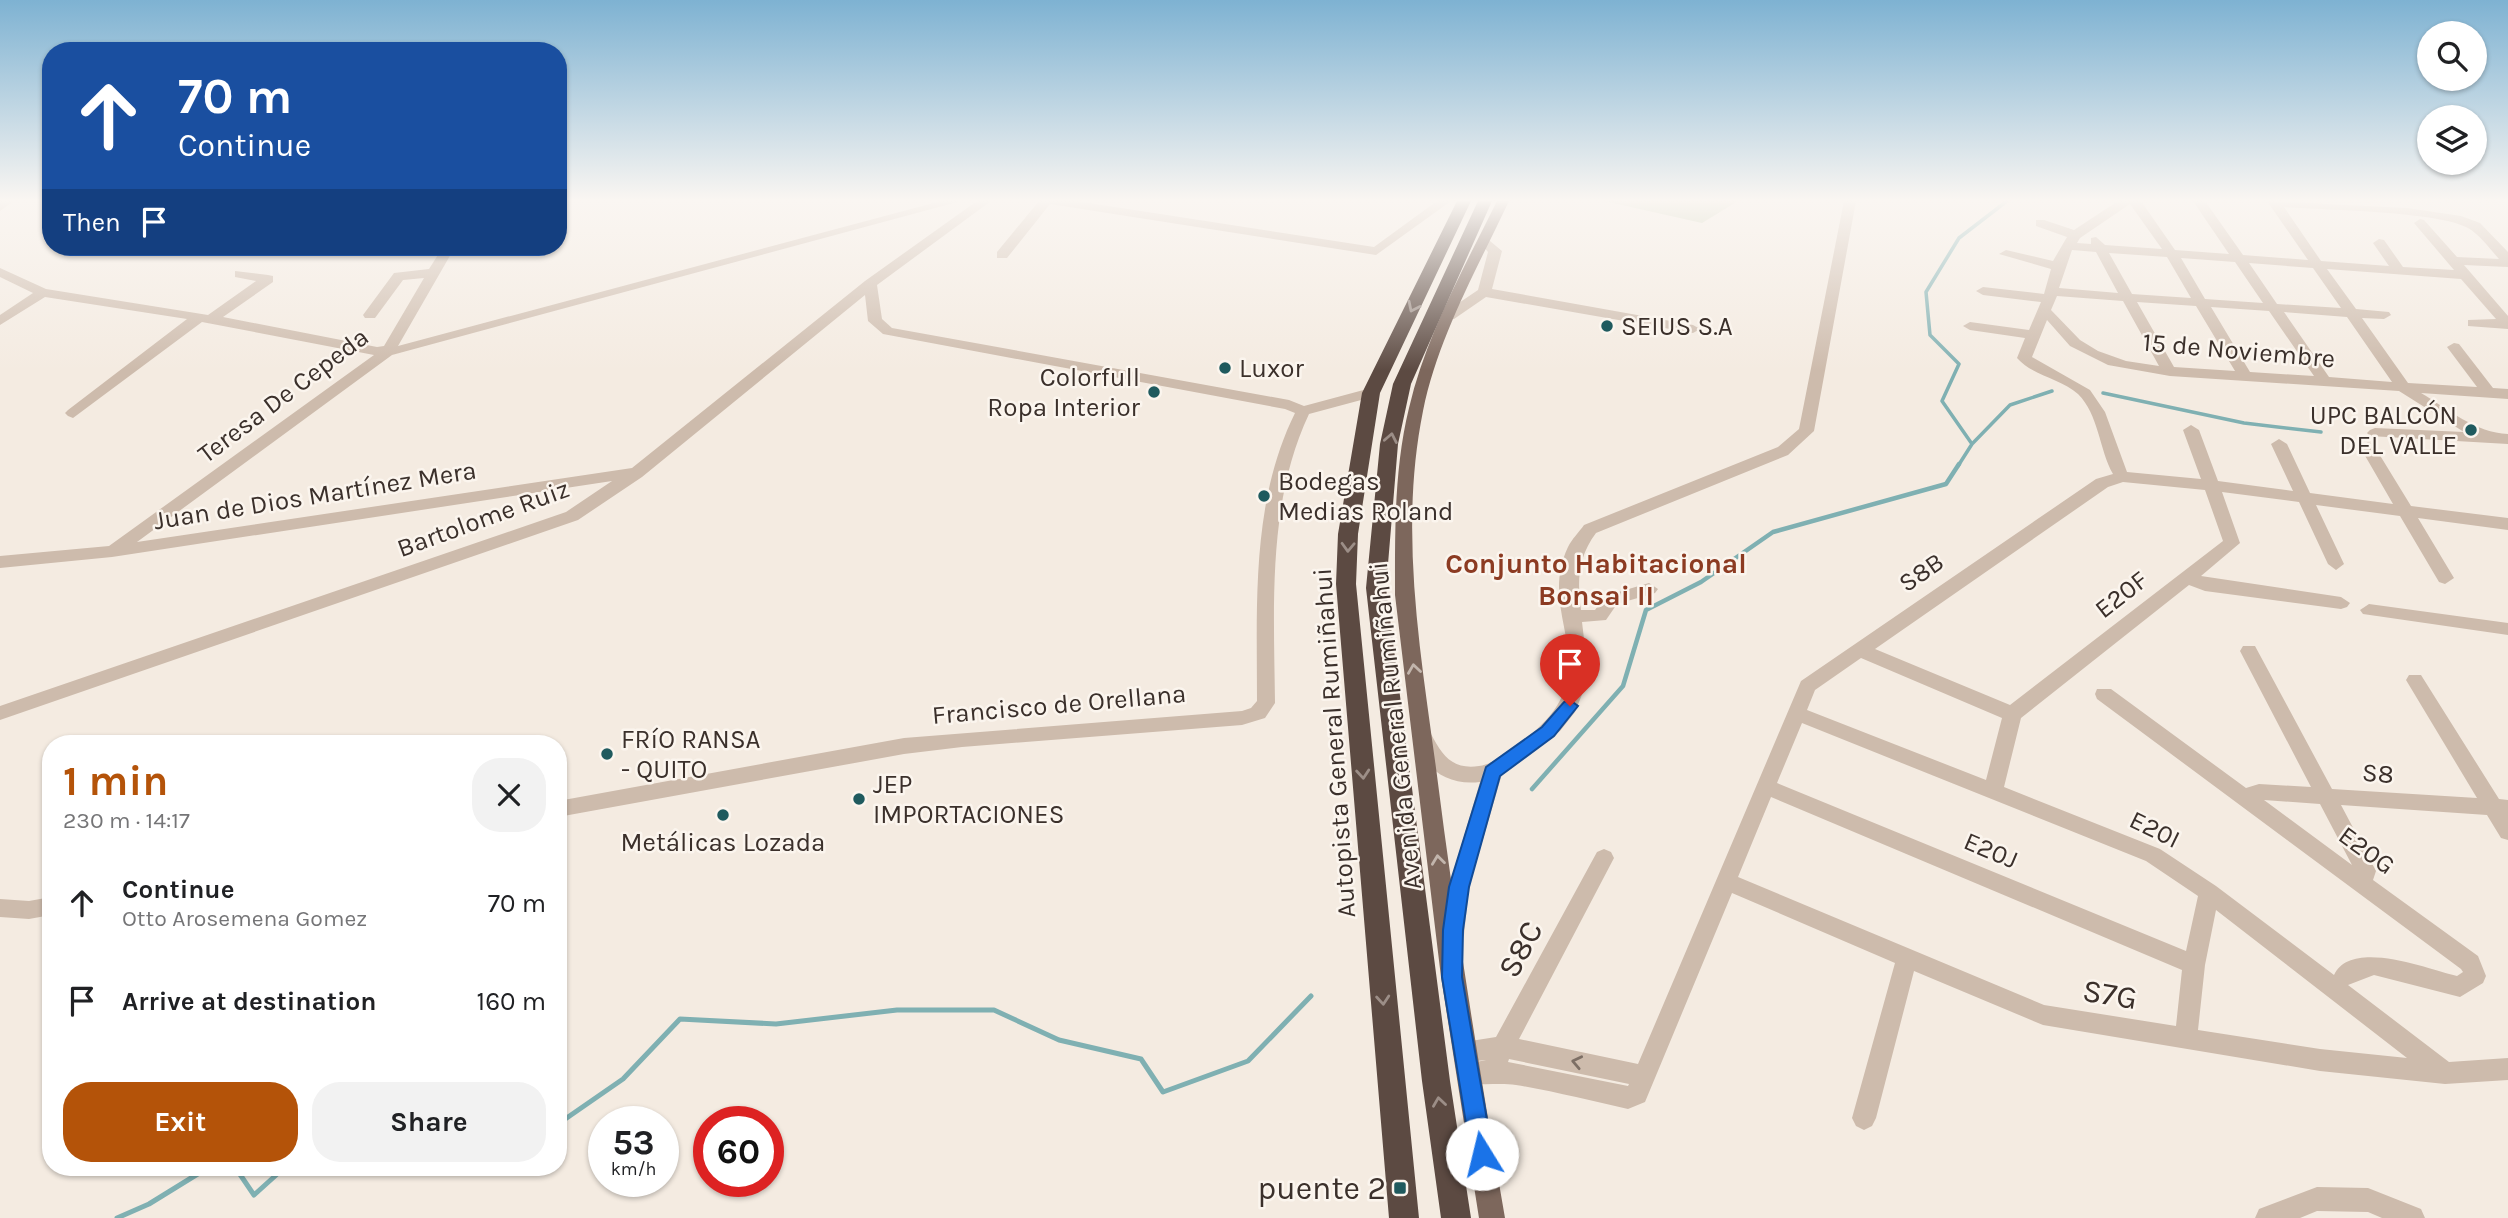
<!DOCTYPE html>
<meta charset="utf-8">
<style>
body{margin:0;font-family:Karla,sans-serif;background:#f2f2f2;color:#202124;height:100vh;display:flex;flex-direction:column;font-size:26px;white-space:nowrap}
*{box-sizing:border-box;margin:0}
p{font-size:23px;color:#757577}
.icon{flex:none;width:38px;height:38px;fill:none;stroke:currentColor;stroke-width:2;stroke-linecap:round;stroke-linejoin:round}
.map{position:relative;flex:1;overflow:hidden}
.sheet{position:absolute;left:42px;top:735px;width:525px;height:441px;display:flex;flex-direction:column;background:#fff;border-radius:28px;box-shadow:0 2px 5px #0004}
.sheet>*{flex:none}
.top-card{position:absolute;left:42px;top:42px;width:525px;height:214px;border-radius:28px;box-shadow:0 2px 5px #0004;background:#1a4fa0;color:#fff;overflow:hidden}
.buttons{position:absolute;left:2417px;top:21px;display:grid;gap:14px}
.buttons a{display:grid;place-items:center;width:70px;height:70px;border-radius:50%;background:#fff;box-shadow:0 2px 5px #0004;font-size:35px}
.speed{position:absolute;left:588px;top:1106px;display:flex;gap:14px;font-size:35px;font-weight:700;text-align:center}
.speed>*{display:grid;place-content:center;width:91px;height:91px;border-radius:50%;background:#fff;box-shadow:0 2px 5px #0004;line-height:1}
.speed small{font-size:18px;font-weight:400}
.speed .limit{border:10px solid #d22;background:#fff;color:#111}
.pin{position:absolute;display:grid;place-items:center;width:60px;height:60px;color:#fff;margin:-72px -30px;border-radius:50% 50% 50% 0;rotate:-45deg;box-shadow:0 0 7px #0007}
.pin .icon{rotate:45deg}
.me{position:absolute;width:77px;margin:-38px;rotate:351deg;stroke-linejoin:round;filter:drop-shadow(0 0 5px #0008)}
.turn{display:flex;align-items:center;gap:24px;height:147px;padding:0 21px;font-size:32px}
.turn .icon{width:91px;height:91px;stroke-width:2.5}
.turn b{display:block;font-size:49px;line-height:60px}
.then{display:flex;align-items:center;height:66px;padding:0 21px;background:#0003;gap:14px;font-size:26px}
.round{display:grid;place-items:center;flex:none;width:74px;height:74px;border-radius:28px;background:#f2f2f2}
.summary{display:flex;align-items:center;justify-content:space-between;height:119px;padding:0 21px}
h1{font-size:42px;font-weight:700;line-height:52px;color:#b45309}
.button{display:flex;gap:14px;margin-top:auto;padding:14px 21px}
.button a{flex:1;height:80px;border-radius:28px;background:#b45309;color:#fff;font-size:28px;font-weight:700;line-height:80px;text-align:center}
.button a+a{background:#f2f2f2;color:#202124}
ul{padding:0;list-style:none}
li{display:flex;align-items:center;gap:21px;height:98px;padding:0 21px}
li div{flex:1}
li b{display:block;font-size:26px}
li em{font-style:normal}
.map>svg:first-child{display:block}
.green{fill:#b8c4a0}
.lines{fill:none;stroke-linecap:round;stroke-linejoin:round}
.stream-far2{stroke:#7fb0b2;stroke-width:3.5}
.stream-far1{stroke:#7fb0b2;stroke-width:4.5}
.stream{stroke:#7fb0b2;stroke-width:5}
.minor{fill:#cdbbac;fill-rule:evenodd}
.major{fill:#7d675c;fill-rule:evenodd}
.highway{fill:#5c4a42;fill-rule:evenodd}
.oneway{stroke:#9c8e87}
.oneway2{stroke:#c2b5ac}
.oneway3{stroke:#7d6f65}
.route{fill:#1a73e8;stroke:#114b97;stroke-width:2}
.poi-dot{fill:#1f5a5e;stroke:#fbf5ee;stroke-width:2.5}
.labels{text-anchor:middle;stroke-width:5;stroke-linejoin:round;paint-order:stroke}
.poi-label{font-size:26px;fill:#3b302b;stroke:#fbf5ee;text-anchor:start}
.street-label{font-size:26px;fill:#3b302b;stroke:#fbf5ee}
.neighbourhood-label{font-size:28px;font-weight:bold;fill:#8c3b22;stroke:#fbf5ee}
.near-street-label{font-size:32px;fill:#3b302b;stroke:#fbf5ee}
.near-poi-label{font-size:32px;fill:#3b302b;stroke:#fbf5ee;text-anchor:end}
</style>
<div class="map">
<svg width="2508" height="1218" viewBox="0 0 2508 1218">
<rect width="100%" height="100%" fill="#f4ebe1"/>
<path class="green" d="M1604 201H1738L1702 223Z"/>
<g class="lines">
<path class="stream-far2" d="M2103 393 2244 423 2321 432
M1972 444 2010 405 2052 391
M1958 466 1972 444 1942 401 1959 364 1930 335 1926 292 1959 238 2007 201"/>
<path class="stream-far1" d="M1532 789 1623 686 1646 610 1701 582 1773 532 1946 484 1959 464"/>
<path class="stream" d="M558 1124 623 1079 680 1019 776 1024 897 1010H994L1059 1040 1141 1059 1163 1092 1248 1061 1311 996
M235 1167 254 1195 285 1167
M117 1218 149 1204 209 1167"/>
<path class="minor" d="M0 201H14L0 211Z
M941 201H961L392 355 137 542 632 468 865 281 977 201H991L877 285 882 319 892 328 1289 400 1304 406 1371 388 1378 393 1376 396 1309 414C1267 503 1274 607 1275 703L1265 718 1242 725 962 747 904 754 558 817V801L904 738 1242 711 1251 708 1257 701C1257 604 1251 502 1295 413L1285 409 883 334 868 321 865 295 642 477 578 520 0 720V706L566 512 612 481 112 557 0 568V556L109 546 374 355 202 322 73 418 68 416 65 413 68 410 187 319 45 297 0 325V315L33 293 0 277V268L46 289 208 315 256 281 235 277V271L268 275 273 276V282L223 317 377 347 384 346 424 278 403 280 375 318H365L363 315 394 273 429 269 443 247H455L398 346Z
M1039 201H1076L1374 247 1437 201H1451L1376 255 1050 204 1007 258H997V252Z
M1844 201H1856L1814 431 1788 455 1596 533C1578 557 1577 580 1581 610H1595L1605 596 1649 583 1658 589 1655 593 1617 604 1606 620 1582 622 1587 664 1585 687 1575 712 1560 731 1502 774 1469 887 1464 935 1461 942 1453 945 1445 942 1442 935 1449 887 1480 782C1449 786 1424 770 1414 739L1417 734 1424 731 1431 734C1442 755 1452 770 1479 766 1496 764 1511 748 1525 739 1614 671 1534 618 1568 547 1572 539 1579 532 1584 525L1778 447 1799 429Z
M2118 201H2141L2175 250 2229 254 2193 201H2205L2243 255 2308 260 2267 201 2407 208 2461 216 2480 223 2508 252V267L2464 265 2508 316V329L2468 326V320L2496 319 2461 279 2327 269 2356 309 2389 312 2391 315 2384 319 2362 318 2408 383 2477 387 2447 347 2454 343 2459 344 2493 388 2508 389V399L2421 393C2448 409 2476 433 2508 434V444L2370 436 2367 433 2370 430 2375 428 2464 432 2399 391 2170 376 2108 365 2070 346 2047 320 2032 357 2090 390 2105 412 2127 472 2201 479 2183 430 2191 425 2199 430 2218 481 2293 491 2271 444 2279 439 2287 444 2310 493 2393 504 2360 447 2368 442 2373 444 2411 506 2508 518V530L2418 518 2454 578 2445 584 2439 582 2400 516 2316 505 2344 564 2336 570 2328 564 2299 502 2222 492 2240 543 2201 576 2341 597 2350 603 2347 607 2341 609 2205 591 2189 585 2021 718 2004 787 2160 849 2216 886 2334 975C2351 938 2428 969 2457 976L2463 972 2461 969 2097 699 2095 694 2097 689H2111L2246 788 2259 784 2311 787 2240 651 2243 646H2255L2332 789 2477 798 2406 680 2409 675H2421L2499 799 2508 800V840L2501 838 2487 815 2341 805 2376 871 2373 880 2478 956 2486 976 2483 983 2460 997 2374 975 2348 985 2449 1062 2508 1058V1080L2445 1084 2320 1071 2043 1025 1914 971 1876 1118 1872 1126 1864 1130 1856 1126 1852 1118 1895 963 1732 893 1645 1102 1628 1109C1591 1101 1553 1091 1516 1085 1498 1082 1478 1087 1462 1081L1458 1073 1462 1065 1486 1060 1466 1062 1458 1059 1455 1051 1458 1043 1496 1037 1597 852 1604 849 1611 852 1614 858 1519 1039 1638 1064 1801 681 2096 479 2113 474C2099 449 2099 415 2078 394 2060 378 2033 376 2017 358L2025 338 1970 330 1963 326 1970 322 2029 330 2041 302 1983 295 1976 291 1983 287 2044 294 2051 269 1999 254 2006 250 2053 261 2067 237 2036 226V220H2044L2074 230ZM2130 204 2162 249 2105 245 2096 237 2091 238V244L2077 243 2080 238ZM2284 207C2323 210 2439 211 2468 228 2480 235 2490 249 2499 259L2457 257 2424 220 2420 219 2414 223 2454 270 2403 267 2384 240 2379 239 2373 243 2389 266 2321 261ZM2072 250 2096 252 2118 293 2059 288ZM2109 253 2167 257 2191 298 2132 294ZM2181 258 2235 262 2263 303 2205 299ZM2249 263 2313 268 2341 308 2277 304ZM2057 296 2123 301 2159 366 2126 361 2098 351 2080 340 2051 310ZM2137 302 2196 306 2235 371 2174 367ZM2211 307 2269 311 2314 376 2250 372ZM2284 312 2347 317 2392 382 2329 377ZM2123 482 2205 490 2223 541 2010 705 1875 649 2108 487ZM1861 658 2002 718 1986 780 1807 710 1815 690ZM1802 723 2146 861 2198 896 2186 951 1777 783ZM1771 797 2182 970 2176 1026 2044 1005 1738 877ZM2264 800 2320 804 2352 865ZM2216 910 2407 1058 2320 1049 2198 1030 2205 965ZM1509 1059 1629 1084 1628 1086 1508 1062Z
M1484 236 1502 251 1492 289 1693 325 1700 329 1693 333 1486 297 1454 319H1444V313L1478 290 1488 252 1478 240Z
M2369 604 2508 623V635L2363 614 2360 610Z
M51 897V915L29 919 0 917V899L29 901Z
M2317 1187 2368 1188 2421 1209 2425 1218H2382L2368 1212 2317 1211 2300 1218H2255L2259 1209Z"/>
<path class="major" d="M1497 201H1509C1477 269 1438 337 1423 411 1399 530 1420 649 1436 768 1455 919 1479 1068 1505 1218H1479L1441 977 1395 595C1395 533 1394 469 1409 408 1426 335 1464 268 1497 201Z"/>
<path class="highway" d="M1457 201H1471L1380 393 1358 534 1356 584 1419 1218H1389L1336 584 1338 534 1362 393Z
M1478 201H1492L1411 384 1398 444 1386 588 1450 1081 1471 1218H1441L1422 1081 1366 588 1380 444 1393 384Z"/>
</g>
<defs><path id="oneway-chevron" d="M-2-3.5L2.5 0L-2 3.5" fill="none" stroke-width="1.6" stroke-linecap="round" stroke-linejoin="round" transform="scale(1.75)"/></defs>
<g class="oneway">
<use href="#oneway-chevron" transform="translate(1413 307) rotate(116)"/>
<use href="#oneway-chevron" transform="translate(1391 438) rotate(-79)"/>
<use href="#oneway-chevron" transform="translate(1348 547) rotate(92)"/>
<use href="#oneway-chevron" transform="translate(1363 774) rotate(85)"/>
<use href="#oneway-chevron" transform="translate(1383 1000) rotate(85)"/>
<use href="#oneway-chevron" transform="translate(1439 1102) rotate(-98)"/>
</g>
<g class="oneway2">
<use href="#oneway-chevron" transform="translate(1414 669) rotate(-98)"/>
<use href="#oneway-chevron" transform="translate(1438 860) rotate(-97)"/>
</g>
<use class="oneway3" href="#oneway-chevron" transform="translate(1577 1062) rotate(-168)"/>
<linearGradient id="sky" x2="0" y2="1"><stop stop-color="#7eb2d2"/><stop offset="0.54" stop-color="#faf6f2"/><stop offset="1" stop-color="#faf6f2" stop-opacity="0"/></linearGradient>
<rect width="2508" height="371" fill="url(#sky)"/>
<path class="route" d="M1570 700 1578 706 1554 736 1500 776 1469 887 1463 930 1462 977 1493 1154 1490 1161 1482 1165 1474 1161 1471 1154 1442 977 1443 930 1449 887 1486 767 1542 727 1564 702Z"/>
<g class="poi-dot">
<circle cx="1607" cy="326" r="7"/>
<circle cx="1225" cy="368" r="7"/>
<circle cx="1154" cy="392" r="7"/>
<circle cx="2471" cy="430" r="7"/>
<circle cx="1264" cy="496" r="7"/>
<circle cx="607" cy="754" r="7"/>
<circle cx="859" cy="799" r="7"/>
<circle cx="723" cy="815" r="7"/>
<rect x="1393" y="1181" width="14" height="14" rx="3.5"/>
</g>
<g class="labels">
<g class="poi-label">
<text x="1621" y="335">SEIUS S.A</text>
<text x="1239" y="377">Luxor</text>
<text x="1140" y="386" text-anchor="end">Colorfull<tspan x="1140" dy="30">Ropa Interior</tspan></text>
<text x="2457" y="424" text-anchor="end">UPC BALCÓN<tspan x="2457" dy="30">DEL VALLE</tspan></text>
<text x="1278" y="490">Bodegas<tspan x="1278" dy="30">Medias Roland</tspan></text>
<text x="621" y="748">FRíO RANSA<tspan x="621" dy="30">- QUITO</tspan></text>
<text x="873" y="793">JEP<tspan x="873" dy="30">IMPORTACIONES</tspan></text>
<text x="723" y="851" text-anchor="middle">Metálicas Lozada</text>
</g>
<g class="street-label">
<text transform="translate(2239 350) rotate(5)" y="9">15 de Noviembre</text>
<text transform="translate(283 395) rotate(-37)" y="9">Teresa De Cepeda</text>
<text transform="translate(315 495) rotate(-9)" y="9">Juan de Dios Martínez Mera</text>
<text transform="translate(483 518) rotate(-20)" y="9">Bartolome Ruiz</text>
<text transform="translate(1921 572) rotate(-35)" y="9">S8B</text>
<text transform="translate(2121 594) rotate(-38)" y="9">E20F</text>
<text transform="translate(1059 704) rotate(-5)" y="9">Francisco de Orellana</text>
<text transform="translate(1395 726) rotate(-96)" y="9">Avenida General Rumiñahui</text>
<text transform="translate(1334 743) rotate(-94)" y="9">Autopista General Rumiñahui</text>
<text transform="translate(2378 773) rotate(4)" y="9">S8</text>
<text transform="translate(2155 829) rotate(26)" y="9">E20I</text>
<text transform="translate(1991 850) rotate(23)" y="9">E20J</text>
<text transform="translate(2367 850) rotate(36)" y="9">E20G</text>
</g>
<g class="neighbourhood-label">
<text x="1596" y="573">Conjunto Habitacional<tspan x="1596" dy="32">Bonsai II</tspan></text>
</g>
<g class="near-street-label">
<text transform="translate(1520 949) rotate(-62)" y="11">S8C</text>
<text transform="translate(2110 994) rotate(9)" y="11">S7G</text>
</g>
<g class="near-poi-label">
<text x="1386" y="1199">puente 2</text>
</g>
</g>
</svg>
<div class="buttons">
<a><svg class="icon" aria-label="search" viewBox="0 0 24 24"><circle cx="10" cy="10" r="6"/><path d="M15 15l6 6"/></svg></a>
<a><svg class="icon" aria-label="layers" viewBox="0 0 24 24"><path d="M12 4l9 5-9 5-9-5zM3 14l9 5 9-5"/></svg></a>
</div>
<div class="speed"><div>53<small>km/h</small></div><div class="limit">60</div></div>
<div class="pin" style="left:1570px;top:706px;background:#d93025"><svg class="icon" aria-label="arrive" viewBox="0 0 24 24"><path d="M6 21V4h12l-3 4 3 4H6"/></svg></div>
<svg class="me" style="left:1482px;top:1154px" viewBox="-20 -20 40 40"><circle r="19" fill="#fff"/><path d="M0-13L10 11 0 6-10 11z" fill="#1a73e8"/></svg>
<div class="top-card">
<div class="turn"><svg class="icon" aria-label="ahead" viewBox="0 0 24 24"><path d="M12 20V5M6 11l6-6 6 6"/></svg><div><b>70 m</b>Continue</div></div>
<div class="then">Then<svg class="icon" aria-label="arrive" viewBox="0 0 24 24"><path d="M6 21V4h12l-3 4 3 4H6"/></svg></div>
</div>
<section class="sheet">
<div class="summary"><div><h1>1 min</h1><p>230 m · 14:17</p></div><a class="round"><svg class="icon" aria-label="close" viewBox="0 0 24 24"><path d="M6 6l12 12M18 6L6 18"/></svg></a></div>
<ul>
<li><svg class="icon" aria-label="ahead" viewBox="0 0 24 24"><path d="M12 20V5M6 11l6-6 6 6"/></svg><div><b>Continue</b><p>Otto Arosemena Gomez</p></div><em>70 m</em></li>
<li><svg class="icon" aria-label="arrive" viewBox="0 0 24 24"><path d="M6 21V4h12l-3 4 3 4H6"/></svg><div><b>Arrive at destination</b></div><em>160 m</em></li>
</ul>
<div class="button"><a>Exit</a><a>Share</a></div>
</section>
</div>
